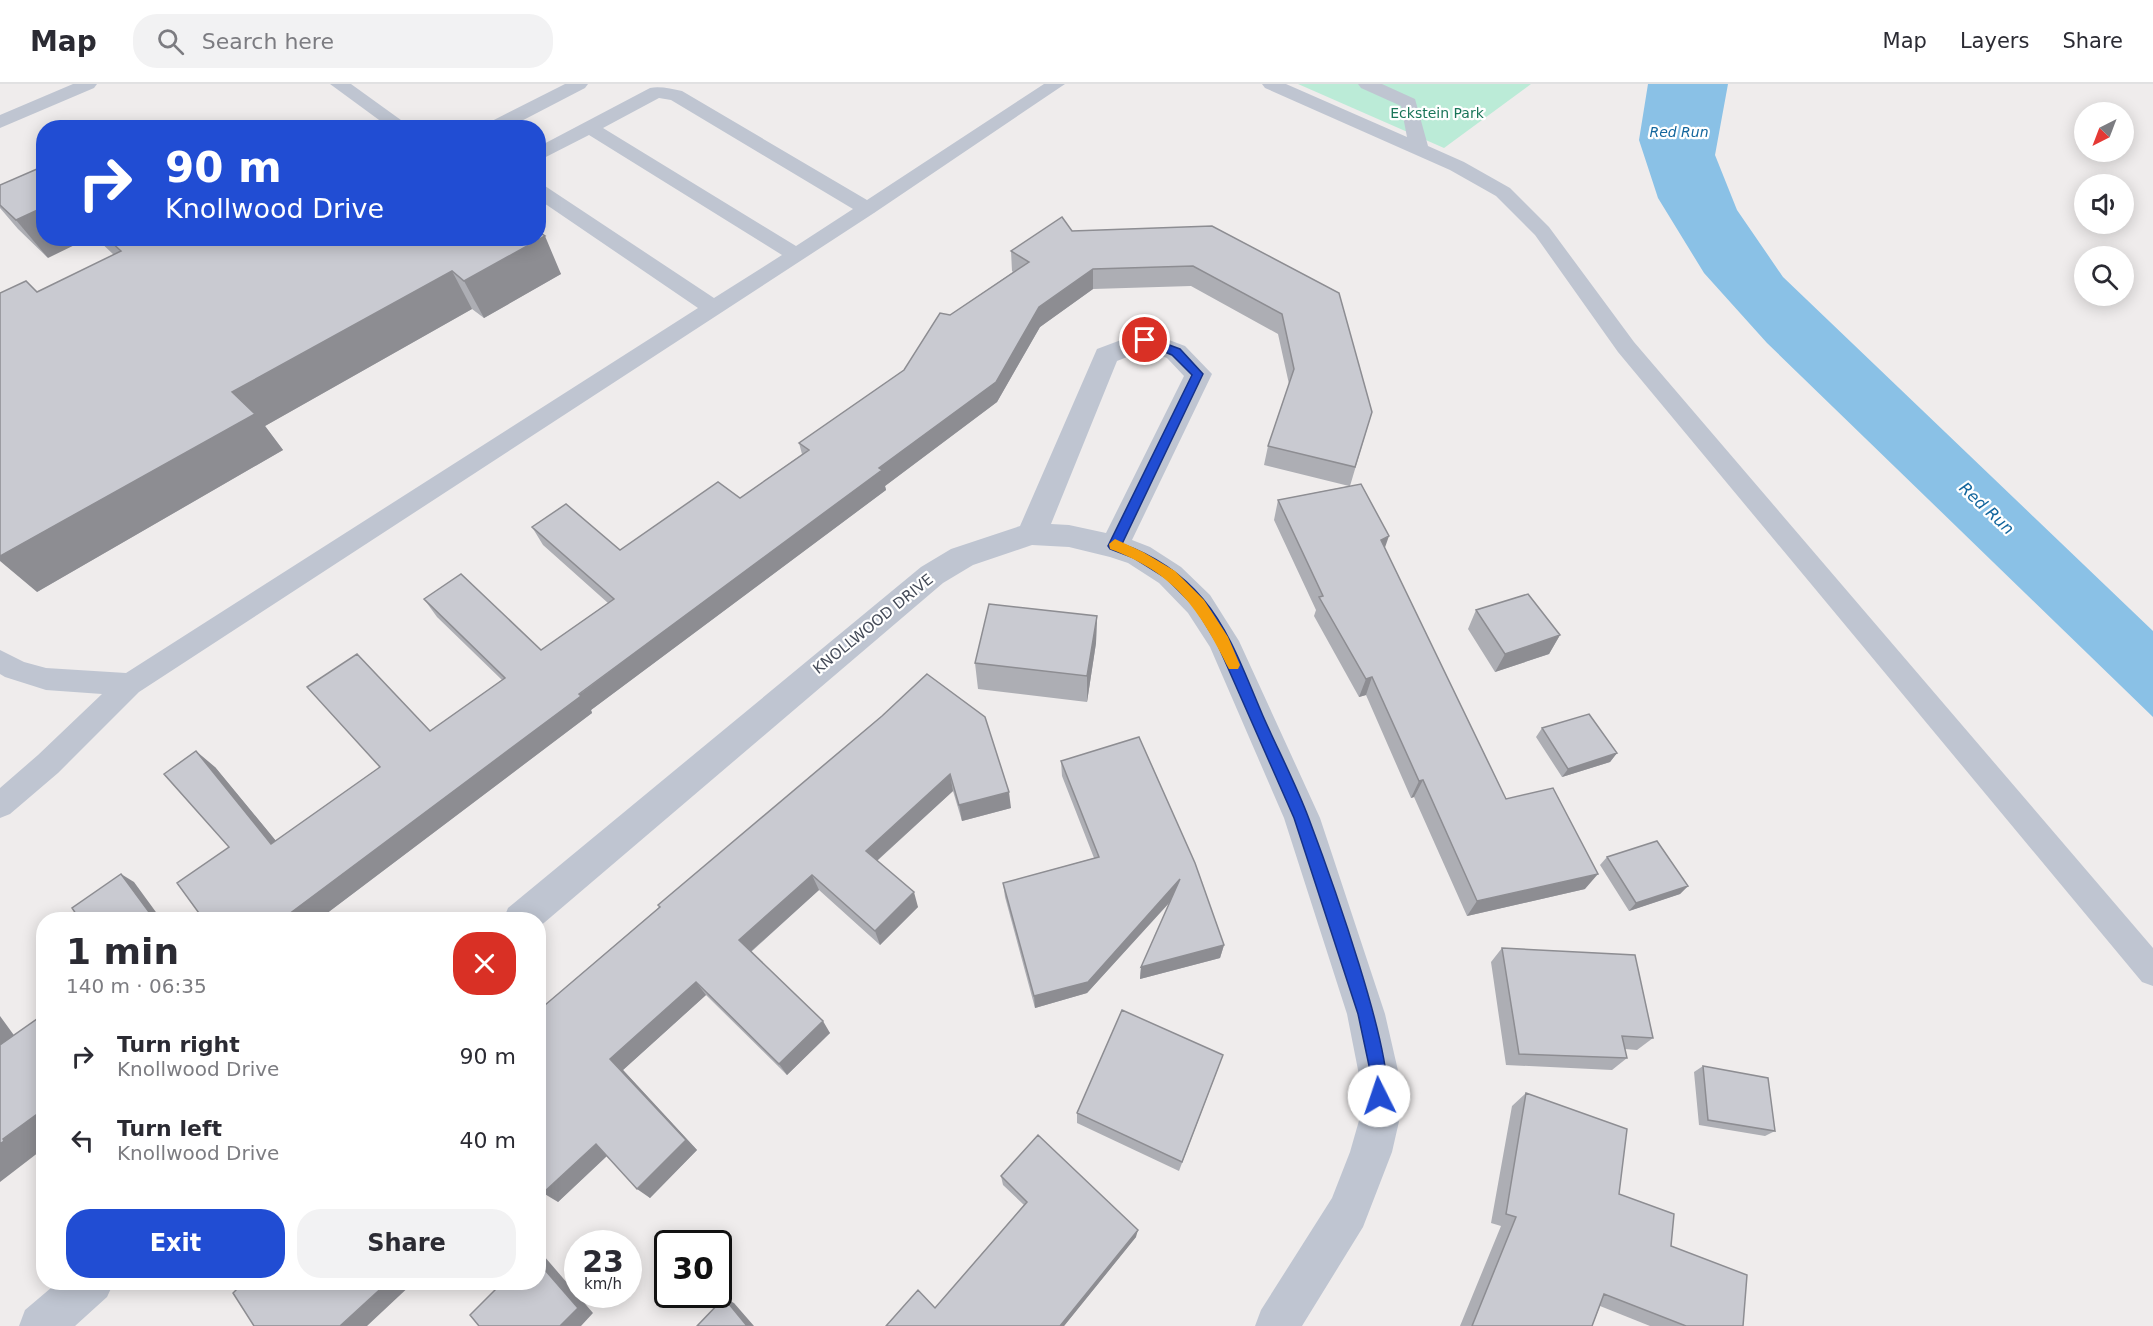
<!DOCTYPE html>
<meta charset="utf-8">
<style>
body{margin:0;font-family:"DejaVu Sans",sans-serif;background:#f2f2f3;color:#2b2b33;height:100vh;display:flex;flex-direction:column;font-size:22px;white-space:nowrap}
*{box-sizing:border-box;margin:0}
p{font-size:20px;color:#7c7c81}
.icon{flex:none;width:33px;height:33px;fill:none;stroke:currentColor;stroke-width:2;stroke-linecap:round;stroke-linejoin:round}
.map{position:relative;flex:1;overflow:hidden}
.panel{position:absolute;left:36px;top:828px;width:510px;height:378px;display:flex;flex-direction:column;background:#fff;border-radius:24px;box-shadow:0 3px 15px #0003}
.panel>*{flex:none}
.hud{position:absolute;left:36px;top:36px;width:510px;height:126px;border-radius:24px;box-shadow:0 3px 15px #0003;background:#214dd3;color:#fff;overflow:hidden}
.needle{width:39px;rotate:222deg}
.buttons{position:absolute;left:2074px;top:18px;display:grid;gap:12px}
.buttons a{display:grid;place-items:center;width:60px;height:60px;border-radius:50%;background:#fff;box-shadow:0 3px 15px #0003;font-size:30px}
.speed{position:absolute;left:564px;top:1146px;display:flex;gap:12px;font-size:30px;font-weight:700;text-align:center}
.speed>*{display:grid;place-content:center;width:78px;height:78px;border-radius:50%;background:#fff;box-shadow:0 3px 15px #0003;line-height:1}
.speed small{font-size:15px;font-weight:400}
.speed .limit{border:3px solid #111;border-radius:9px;background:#fff;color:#111}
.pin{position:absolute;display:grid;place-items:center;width:51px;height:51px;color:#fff;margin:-26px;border:3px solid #fff;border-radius:50%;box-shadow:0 2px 6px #0007}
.me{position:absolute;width:66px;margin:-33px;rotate:356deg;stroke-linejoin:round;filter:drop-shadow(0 0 4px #0008)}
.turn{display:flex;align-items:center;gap:21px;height:126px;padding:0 30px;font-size:27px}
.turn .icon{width:78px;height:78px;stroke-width:2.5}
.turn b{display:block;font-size:42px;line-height:51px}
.round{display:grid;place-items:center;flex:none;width:63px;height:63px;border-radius:24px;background:#f2f2f3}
.overview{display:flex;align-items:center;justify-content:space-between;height:102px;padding:0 30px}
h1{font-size:36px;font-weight:700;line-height:45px}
.cta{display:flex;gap:12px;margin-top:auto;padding:12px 30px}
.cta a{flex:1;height:69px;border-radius:24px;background:#214dd3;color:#fff;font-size:24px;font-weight:700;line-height:69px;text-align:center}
.cta a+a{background:#f2f2f3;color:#2b2b33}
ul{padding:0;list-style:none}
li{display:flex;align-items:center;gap:18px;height:84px;padding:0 30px}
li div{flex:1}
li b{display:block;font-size:22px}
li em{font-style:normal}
header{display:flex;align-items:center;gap:36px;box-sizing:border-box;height:84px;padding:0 30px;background:#fff;border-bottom:2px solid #e1e1e2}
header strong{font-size:28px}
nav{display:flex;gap:33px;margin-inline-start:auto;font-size:21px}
.search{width:420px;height:54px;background:#f2f2f3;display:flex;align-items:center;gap:15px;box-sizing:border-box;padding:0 21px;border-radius:24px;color:#7c7c81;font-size:22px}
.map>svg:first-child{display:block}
.green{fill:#bbebd7}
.water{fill:#8ac1e6}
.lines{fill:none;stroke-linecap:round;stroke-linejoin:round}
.service{fill:#bfc5d1;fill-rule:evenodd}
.minor{fill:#bfc5d1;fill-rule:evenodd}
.wall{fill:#adaeb4}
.shaded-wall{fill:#8d8d92}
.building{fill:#c9cad1;stroke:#8d8d92;stroke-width:1.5}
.route{fill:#214dd3;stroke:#153289;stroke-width:1.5}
.slow{fill:#f59e0b}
.labels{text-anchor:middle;stroke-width:4.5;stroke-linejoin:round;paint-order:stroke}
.far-park-label{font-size:14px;fill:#1a7559;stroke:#fff}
.far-water-label{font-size:14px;font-style:italic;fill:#13669d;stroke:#fff}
.street-label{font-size:15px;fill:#454b58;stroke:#fff}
.water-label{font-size:16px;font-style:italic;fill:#13669d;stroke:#fff}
</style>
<header>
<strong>Map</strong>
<div class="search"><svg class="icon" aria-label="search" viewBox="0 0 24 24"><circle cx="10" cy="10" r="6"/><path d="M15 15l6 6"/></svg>Search here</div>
<nav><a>Map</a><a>Layers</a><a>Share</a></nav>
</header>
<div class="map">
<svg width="2153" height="1242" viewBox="0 0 2153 1242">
<rect width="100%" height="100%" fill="#efecec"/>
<path class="green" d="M1298 0H1531L1444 64Z"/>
<path class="water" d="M1648 0H1728L1715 71 1737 126 1783 193 2153 547V633L1767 259 1704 189 1658 114 1639 56Z"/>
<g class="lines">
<path class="service" d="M73 0H97L94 4 0 44V31Z
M330 0H351L412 44H390Z
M565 0H588L585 4 508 44H484L486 40Z
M1044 0H1065L874 129 139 608 58 689 10 730 0 734V704L38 671 102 610 46 606 5 593 0 590V566L24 578 46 584 126 589 698 224 538 115V100L545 102 714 214 782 171 589 51 538 77V63L650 4C660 2 672 5 682 7L867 116ZM659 14 671 16 853 125 796 162 603 44Z
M1262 0H1286L1407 53 1401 22 1361 4 1358 0H1382L1415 15 1428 62 1464 78 1510 104 1549 143 1634 258 2153 864V902L2142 898 1618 268 1535 151 1496 112 1450 86 1265 4Z"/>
<path class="minor" d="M1145 247 1185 262 1212 290 1132 456 1150 463 1181 483 1210 511 1239 557 1320 734 1385 930 1399 991 1400 1033 1392 1068 1363 1143 1302 1242H1255L1261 1226 1332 1114 1350 1068 1360 1033 1359 991 1347 930 1284 734 1210 563 1188 529 1159 499 1128 479 1110 473 1069 463 1032 461 973 481 943 499 538 844V836H503L508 824 921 483 951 465 1020 442 1097 265ZM1145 266 1167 274 1184 292 1106 449 1069 441 1051 440 1117 277Z
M58 1198H114L107 1213 75 1242H19L25 1226Z"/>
</g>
<path class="wall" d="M0 101 48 174 18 145 0 124Z
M1212 142 1372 328 1350 402 1385 465 1506 715 1585 805 1467 832 1414 713 1411 714 1366 611 1359 613 1314 532 1316 526 1274 436 1278 416 1349 402 1264 381 1268 362 1289 300 1278 250 1191 202 1093 205 1040 243 997 318 885 402 886 406 591 626 592 629 318 836H204L229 763 215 683 276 757 502 596 437 533 424 515 541 566 608 519 543 461 532 443 620 466 740 414 802 370 799 359 904 286 950 231 1013 188 1012 187 1011 167 1072 147Z
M96 154H538L561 190 484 234 472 225 265 342 283 366 37 508V208L114 171Z
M1476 526 1560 551 1549 570 1495 588 1468 545Z
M1097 532 1096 559 1087 618 978 605 975 579Z
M882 632 1011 724 962 737 953 707 877 777 918 823 880 861 819 806 751 868 830 949 787 991 706 911 623 986 697 1066 650 1114 607 1072 558 1118 538 927Z
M1542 644 1617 669 1610 678 1562 693 1536 653Z
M1061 677 1224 861 1220 874 1140 895 1141 883 1171 817 1087 909 1035 924 1005 813 1003 799 1094 774 1062 692Z
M1607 773 1688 802 1680 810 1629 827 1600 781Z
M1502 864 1653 954 1637 966 1625 965 1627 974 1612 986 1506 981 1491 878Z
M1219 982 1179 1087 1077 1039V1029Z
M1703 982 1775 1047 1765 1052 1699 1041 1694 988Z
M1526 1009 1619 1110 1671 1162 1743 1242H1650L1600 1222 1592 1242H1460L1501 1142 1491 1139 1512 1022Z
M1001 1092 1136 1153 1064 1242H886L935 1224 1024 1121 1003 1101Z"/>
<path class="shaded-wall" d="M44 123V154H89L48 174 16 136Z
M545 152 561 190 484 234 464 197Z
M1093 185V205L1040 243 997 318 885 402 886 406 591 626 592 629 318 836H281L879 384 1039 223Z
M452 187 472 225 265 342 283 366 37 508 0 477V472L232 308Z
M1389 452 1382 472 1381 456Z
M1097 532 1096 559 1087 618V592Z
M1560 551 1549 570 1495 588 1505 570Z
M1372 593 1366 611 1359 613 1366 595Z
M196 667 215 683 290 774 271 760Z
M1617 669 1610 678 1562 693 1568 685Z
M950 690 953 707 871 782 866 767Z
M1423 696 1414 713 1411 714 1419 697Z
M1009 708 1011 724 962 737 959 721Z
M121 790 134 798 161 835 138 836Z
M1598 790 1585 805 1467 832 1477 817Z
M812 791 819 806 748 870 739 856Z
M1180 795 1178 809 1087 909 1035 924 1034 912Z
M1688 802 1680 810 1629 827 1636 819Z
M914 808 918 823 880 861 875 847Z
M1224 861 1220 874 1140 895 1141 883Z
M696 898 706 911 623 986 697 1066 650 1114 637 1105 610 975Z
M0 932 32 976 0 963Z
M823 937 830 949 787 991 779 980Z
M44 1025V1062L38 1066 39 1068 0 1098V1060L3 1055Z
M596 1060 610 1069 558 1118 543 1109Z
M1138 1146 1136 1153 1064 1242H1060Z
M538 1170 544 1172 593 1229 581 1242H560L538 1178Z
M388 1198H414L367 1242H340Z
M724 1214 734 1219 754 1242H747Z"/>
<path class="building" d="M44 82V123L16 136 0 121V101Z
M1062 133 1072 147 1212 142 1339 209 1372 328 1355 383 1268 362 1294 285 1282 230 1193 182 1093 185 1039 223 996 298 879 384 882 386 579 610 581 612 281 836H204L177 799 229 763 164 690 196 667 271 760 380 683 307 603 357 570 430 647 505 594 424 515 461 490 541 566 614 515 532 443 566 420 620 466 718 398 740 414 809 366 799 359 904 286 940 229 950 231 1029 178 1011 167Z
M538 147 545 152 464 197 452 187 232 308 255 330 0 472V209L26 197 37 208 121 167 107 154H538Z
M1361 400 1389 452 1381 456 1506 715 1553 704 1598 790 1477 817 1423 696 1419 697 1372 593 1366 595 1319 513 1323 512 1278 416Z
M1528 510 1560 551 1505 570 1476 526Z
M989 520 1097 532 1087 592 975 579Z
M927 590 985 633 1009 708 959 721 950 690 866 767 914 808 875 847 812 791 739 856 823 937 779 980 696 898 610 975 686 1056 637 1105 596 1060 543 1109 538 1105V927L660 823 658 821 882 632Z
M1589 630 1617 669 1568 685 1542 644Z
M1139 653 1195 779 1224 861 1141 883 1180 795 1088 898 1034 912 1003 799 1099 773 1061 677Z
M1657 757 1688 802 1636 819 1607 773Z
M121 790 149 828 138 836H80L72 824Z
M1502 864 1635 871 1653 954 1622 952 1627 974 1519 970Z
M1122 926 1223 971 1182 1078 1077 1029Z
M44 930V1025L3 1055 4 1057 0 1060V961Z
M1703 982 1768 994 1775 1047 1708 1036Z
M1526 1009 1627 1045 1619 1110 1674 1130 1671 1162 1747 1191 1743 1242H1686L1604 1210 1592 1242H1472L1516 1133 1506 1130Z
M1038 1051 1138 1146 1060 1242H886L918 1206 935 1224 1027 1118 1001 1092Z
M538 1178 578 1224 560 1242H479L470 1231 503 1198H538Z
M244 1198H388L340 1242H254L233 1209Z
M724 1214 747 1242H697Z"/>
<path class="route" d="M1145 252 1180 265 1203 290 1122 460C1153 471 1181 489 1203 515 1231 548 1246 593 1263 632 1278 666 1296 700 1309 735 1326 780 1400 983 1385 1018L1379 1020 1374 1018 1371 1012V991L1358 930 1294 734 1217 559 1195 523 1166 494 1134 474 1110 465 1108 462 1192 291 1172 271 1141 258 1139 256Z"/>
<path class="slow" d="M1115 455 1143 468 1175 487 1204 516 1228 553 1240 581 1238 585H1229C1199 525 1176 490 1110 465L1109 460Z"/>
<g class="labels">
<g class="far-park-label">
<text x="1437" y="34">Eckstein Park</text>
</g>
<g class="far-water-label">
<text x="1679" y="53">Red Run</text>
</g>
<g class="street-label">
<text transform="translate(873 540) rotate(-39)" y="5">KNOLLWOOD DRIVE</text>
</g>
<g class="water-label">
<text transform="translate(1987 424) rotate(43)" y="6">Red Run</text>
</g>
</g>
</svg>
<div class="buttons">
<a><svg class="needle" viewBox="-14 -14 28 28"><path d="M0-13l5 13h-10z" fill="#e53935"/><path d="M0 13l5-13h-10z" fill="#7c7c81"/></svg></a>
<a><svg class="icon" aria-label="sound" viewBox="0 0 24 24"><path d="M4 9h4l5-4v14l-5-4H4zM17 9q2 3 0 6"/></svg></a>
<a><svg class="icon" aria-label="search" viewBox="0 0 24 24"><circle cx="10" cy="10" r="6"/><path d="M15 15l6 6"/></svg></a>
</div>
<div class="speed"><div>23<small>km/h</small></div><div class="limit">30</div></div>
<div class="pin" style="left:1145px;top:256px;background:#d93025"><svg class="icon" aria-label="arrive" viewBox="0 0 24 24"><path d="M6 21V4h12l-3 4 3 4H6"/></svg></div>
<svg class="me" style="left:1379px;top:1012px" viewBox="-20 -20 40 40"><circle r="19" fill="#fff"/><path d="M0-13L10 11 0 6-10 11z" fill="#214dd3"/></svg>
<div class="hud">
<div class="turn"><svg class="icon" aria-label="right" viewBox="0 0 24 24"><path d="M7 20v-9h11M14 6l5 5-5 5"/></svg><div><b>90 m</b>Knollwood Drive</div></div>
</div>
<section class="panel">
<div class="overview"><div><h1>1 min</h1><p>140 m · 06:35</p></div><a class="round" style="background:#d93025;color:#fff"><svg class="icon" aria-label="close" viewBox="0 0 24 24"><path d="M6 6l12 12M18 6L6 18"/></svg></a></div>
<ul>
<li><svg class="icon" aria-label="right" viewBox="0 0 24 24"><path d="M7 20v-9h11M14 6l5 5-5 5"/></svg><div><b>Turn right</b><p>Knollwood Drive</p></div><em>90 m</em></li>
<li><svg class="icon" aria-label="left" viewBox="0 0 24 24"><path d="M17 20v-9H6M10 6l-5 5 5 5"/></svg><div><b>Turn left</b><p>Knollwood Drive</p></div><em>40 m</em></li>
</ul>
<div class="cta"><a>Exit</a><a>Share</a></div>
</section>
</div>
